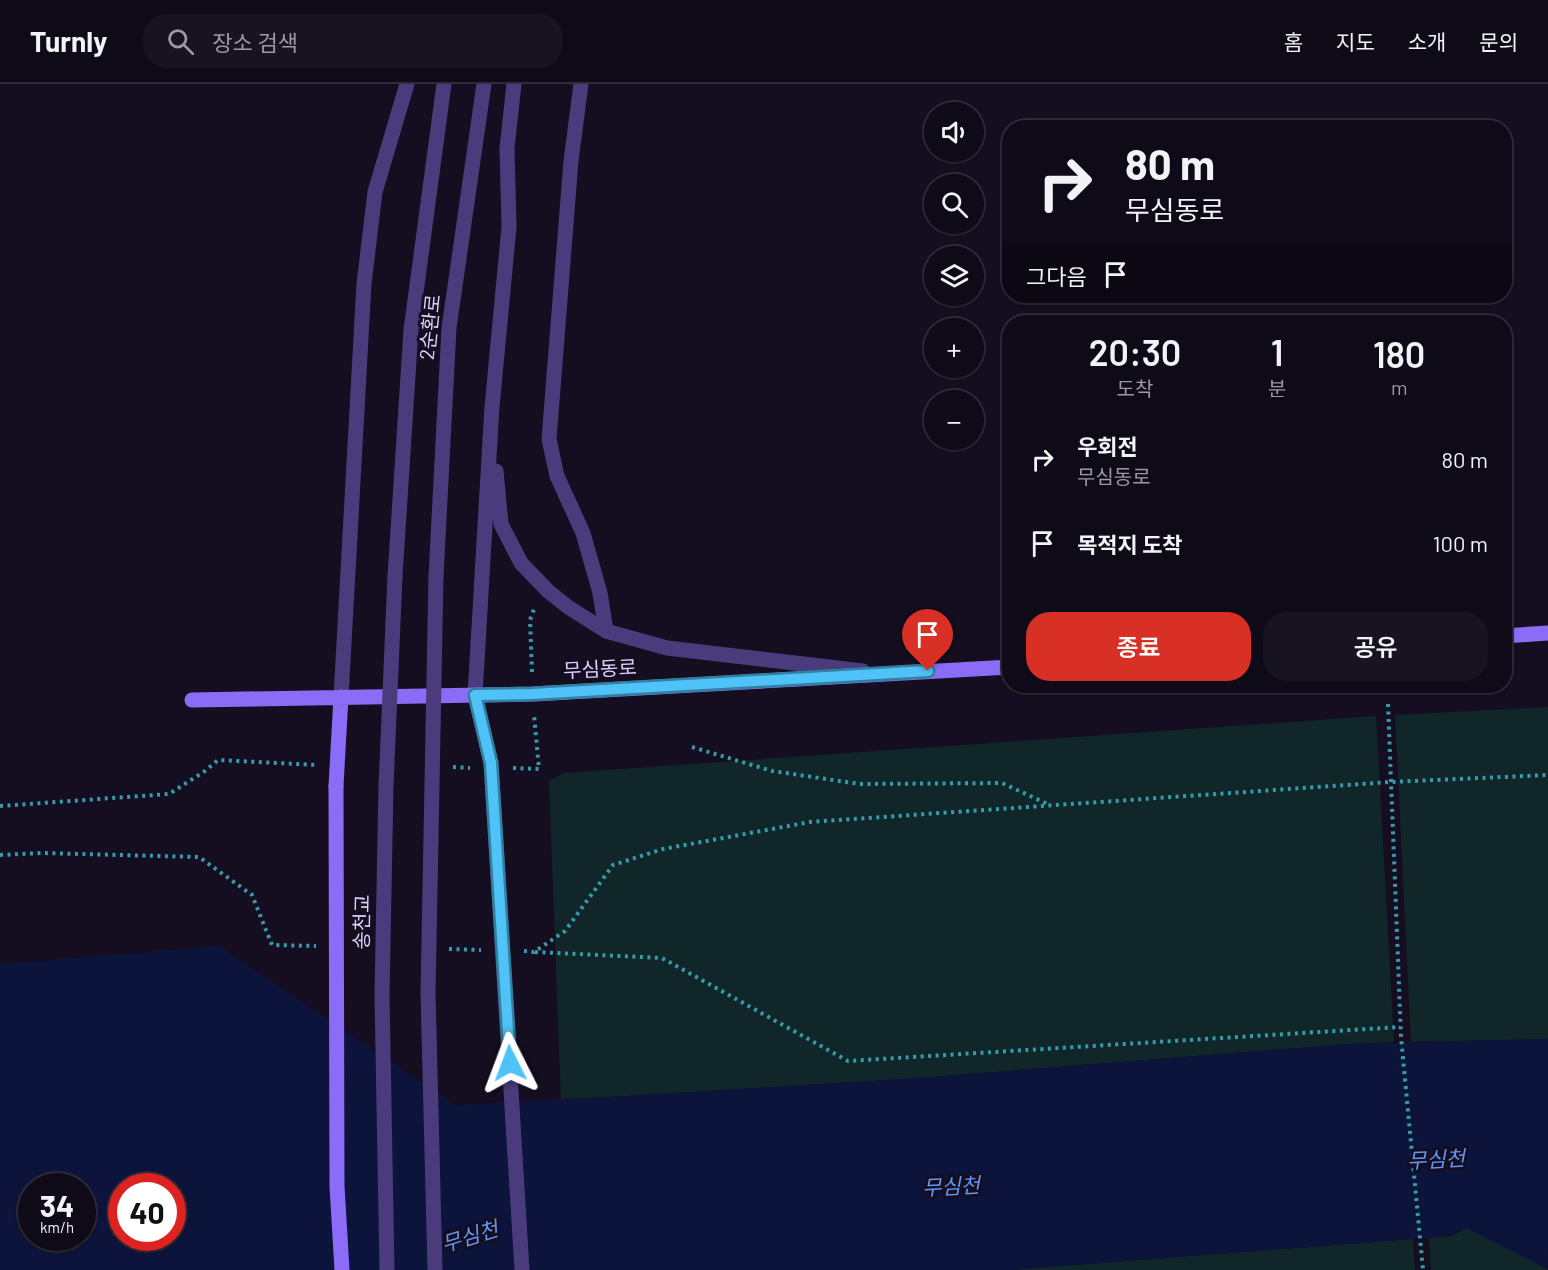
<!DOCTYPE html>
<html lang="ko">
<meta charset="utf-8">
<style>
body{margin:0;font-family:Barlow,"Noto Sans KR",sans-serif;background:#181321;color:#f1f3f6;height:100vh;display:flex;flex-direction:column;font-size:22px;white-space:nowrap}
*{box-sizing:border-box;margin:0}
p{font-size:20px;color:#9b9aa2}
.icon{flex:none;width:33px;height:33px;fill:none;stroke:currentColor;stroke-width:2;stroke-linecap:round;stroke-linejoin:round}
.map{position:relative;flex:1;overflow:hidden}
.sheet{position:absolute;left:1002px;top:231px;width:510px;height:378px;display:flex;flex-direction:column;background:#0f0a18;border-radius:24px;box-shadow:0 2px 4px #0004,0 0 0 2px #2f2b37}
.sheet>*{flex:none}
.top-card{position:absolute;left:1002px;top:36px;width:510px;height:183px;border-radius:24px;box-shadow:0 2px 4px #0004,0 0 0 2px #2f2b37;background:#0f0a18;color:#f1f3f6;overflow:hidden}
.controls{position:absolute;left:924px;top:18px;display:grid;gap:12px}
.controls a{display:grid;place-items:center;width:60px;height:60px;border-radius:50%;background:#0f0a18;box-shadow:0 2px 4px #0004,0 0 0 2px #2f2b37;font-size:30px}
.speed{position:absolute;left:18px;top:1089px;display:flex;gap:12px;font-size:30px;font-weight:700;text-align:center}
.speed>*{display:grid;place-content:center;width:78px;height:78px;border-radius:50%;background:#0f0a18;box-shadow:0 2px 4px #0004,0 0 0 2px #2f2b37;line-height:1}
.speed small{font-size:15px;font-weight:400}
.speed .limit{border:9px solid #d22;background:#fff;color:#111}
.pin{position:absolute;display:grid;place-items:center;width:51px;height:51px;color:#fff;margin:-62px -26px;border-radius:50% 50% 50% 0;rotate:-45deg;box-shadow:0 0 6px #0007}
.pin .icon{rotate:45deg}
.me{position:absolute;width:66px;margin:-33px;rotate:357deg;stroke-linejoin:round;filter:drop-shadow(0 0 4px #0008)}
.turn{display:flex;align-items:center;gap:21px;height:126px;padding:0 24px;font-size:27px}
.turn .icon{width:78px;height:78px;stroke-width:2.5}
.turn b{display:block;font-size:42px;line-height:51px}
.then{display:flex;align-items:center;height:57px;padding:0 24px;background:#0003;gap:12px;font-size:22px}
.eta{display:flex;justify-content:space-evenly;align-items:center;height:102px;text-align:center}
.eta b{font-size:36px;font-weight:600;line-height:42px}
.cta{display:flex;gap:12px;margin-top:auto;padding:12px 24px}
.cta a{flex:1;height:69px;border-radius:24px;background:#d93025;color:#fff;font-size:24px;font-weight:600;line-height:69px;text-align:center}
.cta a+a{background:#181321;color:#f1f3f6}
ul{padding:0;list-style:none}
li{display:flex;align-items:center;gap:18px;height:84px;padding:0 24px}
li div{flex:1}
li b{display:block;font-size:22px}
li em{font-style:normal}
header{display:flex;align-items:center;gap:36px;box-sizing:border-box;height:84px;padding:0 30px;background:#0f0a18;border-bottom:2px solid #2f2b37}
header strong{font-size:28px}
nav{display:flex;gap:33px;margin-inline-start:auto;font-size:21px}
.search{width:420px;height:54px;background:#181321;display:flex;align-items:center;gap:15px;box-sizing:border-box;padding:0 21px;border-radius:24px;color:#9b9aa2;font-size:22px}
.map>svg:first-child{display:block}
.green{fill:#112629}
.water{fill:#0c143b;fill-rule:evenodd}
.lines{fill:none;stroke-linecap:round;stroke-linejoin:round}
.path{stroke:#349cab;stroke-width:4;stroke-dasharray:3 4.5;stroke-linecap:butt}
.minor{stroke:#4a3c7c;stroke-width:15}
.tertiary{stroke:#4a3c7c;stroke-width:15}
.secondary{stroke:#8a6cf7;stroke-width:15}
.tertiary-bridge{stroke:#4a3c7c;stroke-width:15}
.secondary-bridge{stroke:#8a6cf7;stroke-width:15}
.route-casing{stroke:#337fa1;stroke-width:15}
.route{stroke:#4fc3f7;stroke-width:10}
.labels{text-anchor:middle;stroke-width:6;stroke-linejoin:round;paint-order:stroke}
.street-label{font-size:20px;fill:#ddd0fc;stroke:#140e20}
.water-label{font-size:21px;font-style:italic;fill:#6397f6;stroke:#140e20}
</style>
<header>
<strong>Turnly</strong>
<div class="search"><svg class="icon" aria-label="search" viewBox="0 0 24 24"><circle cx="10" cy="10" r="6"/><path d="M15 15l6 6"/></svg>장소 검색</div>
<nav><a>홈</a><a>지도</a><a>소개</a><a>문의</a></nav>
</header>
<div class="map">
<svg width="1548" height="1186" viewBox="0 0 1548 1186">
<rect width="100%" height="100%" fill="#140e20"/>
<path class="green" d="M1548 623V955L1411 958 1395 631Z
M1376 632 1394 958 1349 960 919 994 594 1014 561 1015 549 697 564 689Z
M1466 1144 1531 1175 1548 1186H1431L1429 1154 1451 1152Z
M1413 1155 1415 1186H1009Z"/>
<path class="water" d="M219 862 455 1021 594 1014 919 994 1349 960 1548 955V1162L1547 1168 1548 1169V1185L1466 1144 1451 1152 1008 1186H0V880ZM32 1102H82V1154H32ZM122 1102H172V1154H122Z"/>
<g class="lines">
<path class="path" d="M532 588 530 536 534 525
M1388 620 1401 953 1423 1186
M692 663 772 687 860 700 1002 699 1050 721
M453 683 470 684
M513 684 539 685 534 631
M0 722 169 710 205 687 218 676 317 681
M0 771 41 769 199 773 252 811 272 861 316 862
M449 865 481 866
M524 867 534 868 565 847 613 781 663 765 810 738 1390 698 1548 691
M535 868 662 874 848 977 1400 943"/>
<path class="minor" d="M581 0 571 77 549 355 557 392 583 449 600 509 606 547"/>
<path class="tertiary" d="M496 387 501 440 521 479 548 507 568 523 606 547 667 564 863 587
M395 492 411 246 444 0
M436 492 449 244 484 0
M341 613 364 200 375 108 407 0
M491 679 475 611 492 323 509 143 507 64 514 0"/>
<path class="secondary" d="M1504 552 1548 549
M192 616 533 610 1010 583
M336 702 341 613"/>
<path class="tertiary-bridge" d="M491 679 522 1186
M387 1186 382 911 386 702 395 492
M435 1186 428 909 436 492"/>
<path class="secondary-bridge" d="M336 702 337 1102 342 1186"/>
</g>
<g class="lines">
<defs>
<path id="route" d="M510 979 491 679 475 611 532 610 928 587"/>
</defs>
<use href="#route" class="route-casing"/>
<use href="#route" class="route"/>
</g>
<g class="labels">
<g class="street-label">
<text transform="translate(430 243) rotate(-84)" y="7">2순환로</text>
<text transform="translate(600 585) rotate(-3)" y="7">무심동로</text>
<text transform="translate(362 838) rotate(-89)" y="7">송천교</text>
</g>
<g class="water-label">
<text transform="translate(1436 1076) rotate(-3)" y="7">무심천</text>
<text transform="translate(951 1103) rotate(-3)" y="7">무심천</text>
<text transform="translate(470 1153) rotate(-17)" y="7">무심천</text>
</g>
</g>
</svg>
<div class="controls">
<a><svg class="icon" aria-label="sound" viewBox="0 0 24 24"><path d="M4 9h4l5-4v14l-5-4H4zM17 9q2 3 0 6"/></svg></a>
<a><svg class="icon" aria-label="search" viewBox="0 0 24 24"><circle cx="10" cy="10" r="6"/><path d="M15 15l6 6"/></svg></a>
<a><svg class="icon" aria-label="layers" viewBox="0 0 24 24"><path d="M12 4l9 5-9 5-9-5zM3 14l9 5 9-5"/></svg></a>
<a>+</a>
<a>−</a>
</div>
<div class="speed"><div>34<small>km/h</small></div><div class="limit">40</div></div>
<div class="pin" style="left:928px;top:587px;background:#d93025"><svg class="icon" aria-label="arrive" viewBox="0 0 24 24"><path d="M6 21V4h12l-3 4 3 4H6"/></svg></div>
<svg class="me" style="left:510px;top:979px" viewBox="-20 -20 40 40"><path d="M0-17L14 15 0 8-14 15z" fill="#4fc3f7" stroke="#fff" stroke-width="4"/></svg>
<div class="top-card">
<div class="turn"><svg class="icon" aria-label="right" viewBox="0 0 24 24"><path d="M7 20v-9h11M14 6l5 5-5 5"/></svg><div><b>80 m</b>무심동로</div></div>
<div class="then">그다음<svg class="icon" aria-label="arrive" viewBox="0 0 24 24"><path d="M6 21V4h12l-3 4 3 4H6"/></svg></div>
</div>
<section class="sheet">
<div class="eta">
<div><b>20:30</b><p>도착</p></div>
<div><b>1</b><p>분</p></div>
<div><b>180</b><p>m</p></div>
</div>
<ul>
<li><svg class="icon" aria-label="right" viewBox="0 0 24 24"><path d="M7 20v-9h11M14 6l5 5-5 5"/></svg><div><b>우회전</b><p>무심동로</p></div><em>80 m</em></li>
<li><svg class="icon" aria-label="arrive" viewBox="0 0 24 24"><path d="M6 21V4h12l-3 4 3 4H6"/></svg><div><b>목적지 도착</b></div><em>100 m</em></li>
</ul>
<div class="cta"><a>종료</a><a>공유</a></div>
</section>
</div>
